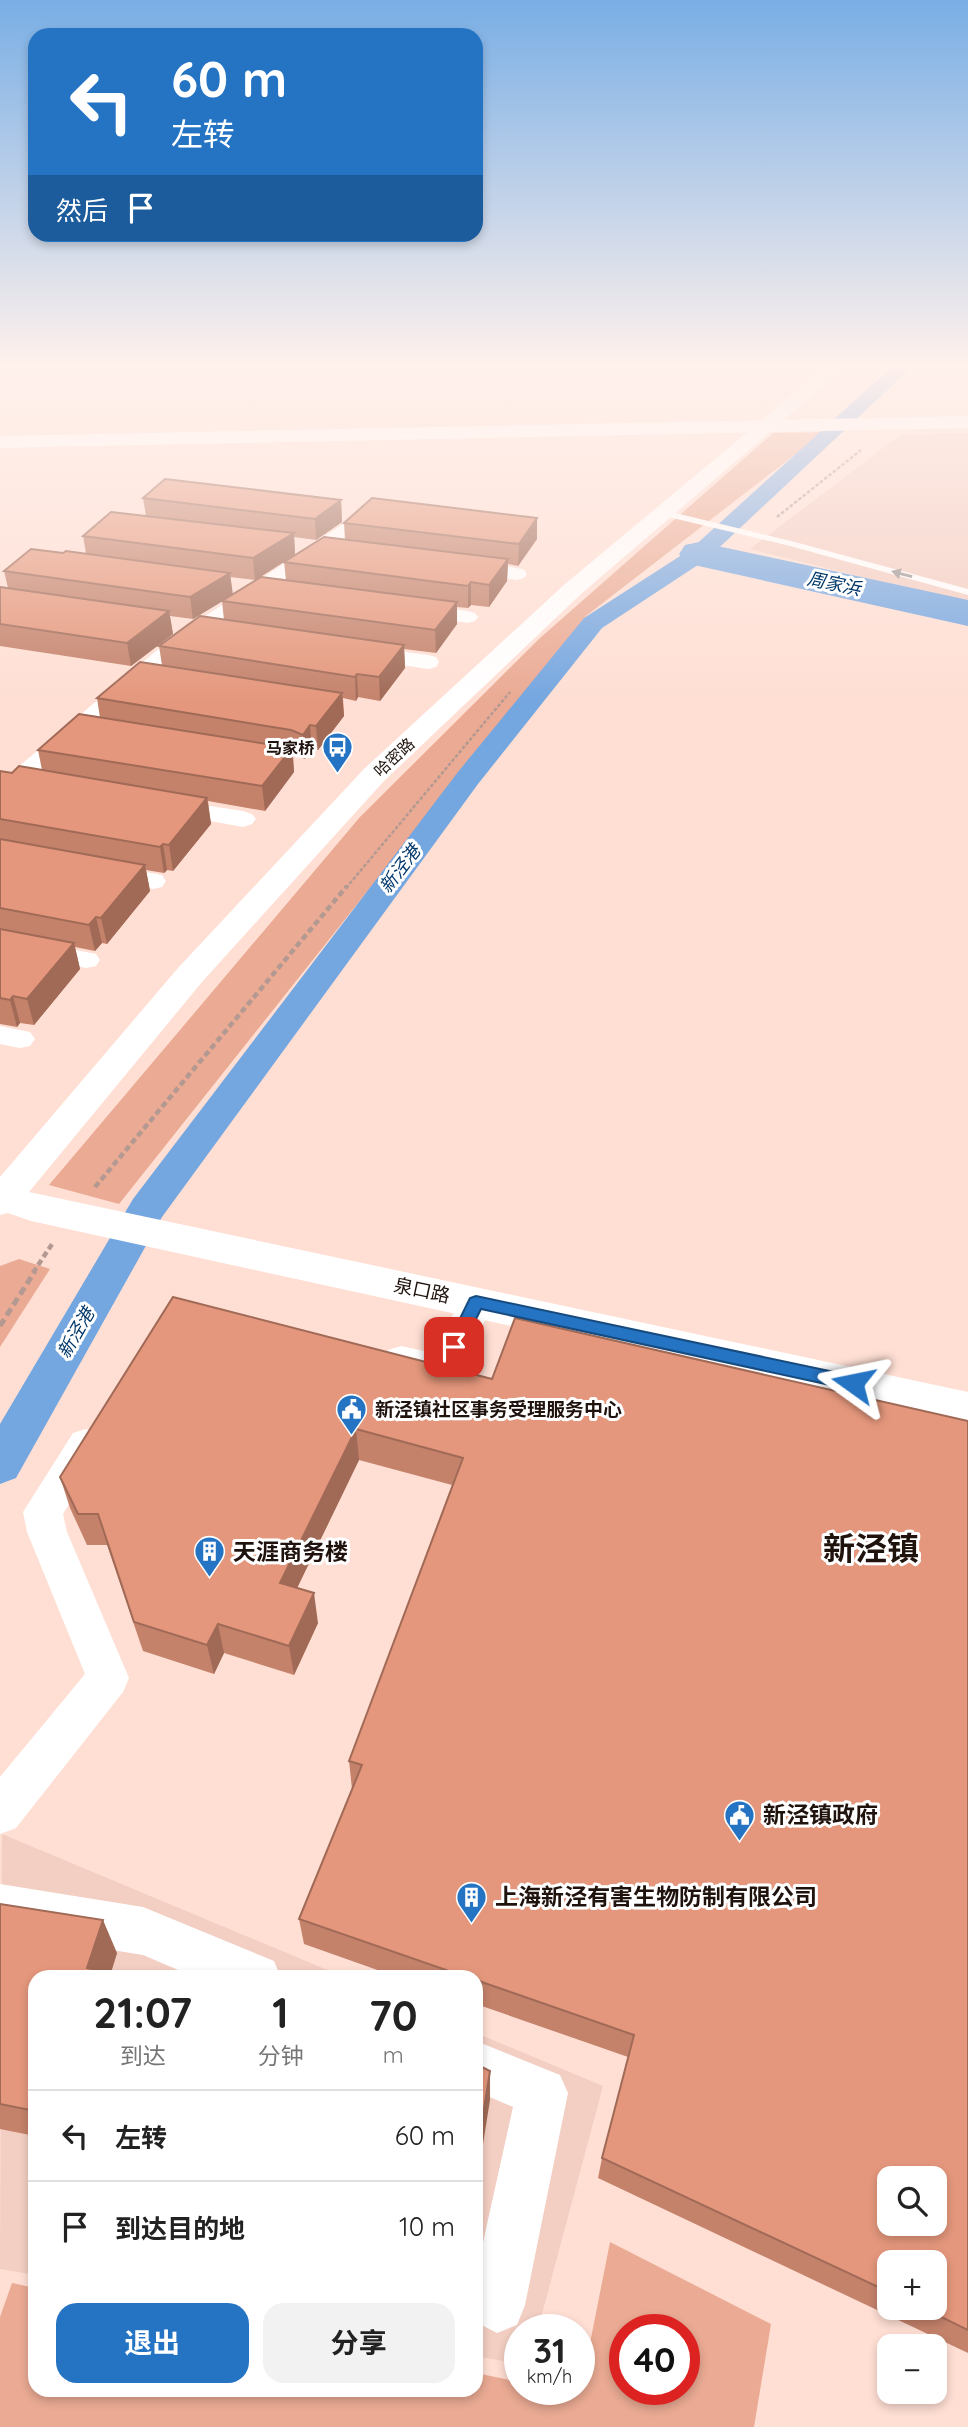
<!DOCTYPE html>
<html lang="zh">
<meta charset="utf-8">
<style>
body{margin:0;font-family:Quicksand,"Noto Sans SC",sans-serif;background:#f2f2f2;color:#222;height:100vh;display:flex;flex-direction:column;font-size:26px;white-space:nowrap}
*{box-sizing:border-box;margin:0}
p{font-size:23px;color:#767676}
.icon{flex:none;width:38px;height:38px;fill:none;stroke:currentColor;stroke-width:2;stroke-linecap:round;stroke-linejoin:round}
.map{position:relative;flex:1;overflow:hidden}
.side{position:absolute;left:28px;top:1970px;width:455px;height:427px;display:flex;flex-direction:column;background:#fff;border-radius:21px;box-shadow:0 4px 10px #0003}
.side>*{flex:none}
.top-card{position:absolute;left:28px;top:28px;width:455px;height:214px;border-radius:21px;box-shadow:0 4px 10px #0003;background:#2474c3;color:#fff;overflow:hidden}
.buttons{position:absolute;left:877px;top:2166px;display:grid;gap:14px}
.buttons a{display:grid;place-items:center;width:70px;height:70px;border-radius:14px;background:#fff;box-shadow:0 4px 10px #0003;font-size:35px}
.speed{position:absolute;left:504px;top:2314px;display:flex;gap:14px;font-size:35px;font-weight:700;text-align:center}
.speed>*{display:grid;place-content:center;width:91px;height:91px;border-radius:50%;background:#fff;box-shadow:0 4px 10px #0003;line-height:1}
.speed small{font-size:18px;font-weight:400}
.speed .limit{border:10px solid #d22;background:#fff;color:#111}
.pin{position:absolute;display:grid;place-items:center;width:60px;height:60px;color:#fff;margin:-30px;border-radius:14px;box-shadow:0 4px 10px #0006}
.me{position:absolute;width:77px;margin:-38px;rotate:282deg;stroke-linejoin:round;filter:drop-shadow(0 0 5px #0008)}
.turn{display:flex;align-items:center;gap:24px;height:147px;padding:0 28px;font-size:32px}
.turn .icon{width:91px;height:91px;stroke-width:2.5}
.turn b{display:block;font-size:49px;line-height:60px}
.then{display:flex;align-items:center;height:66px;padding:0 28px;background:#0003;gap:14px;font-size:26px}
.eta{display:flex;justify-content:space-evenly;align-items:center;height:119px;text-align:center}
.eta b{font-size:42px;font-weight:700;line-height:49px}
.button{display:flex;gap:14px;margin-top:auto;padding:14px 28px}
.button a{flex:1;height:80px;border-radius:21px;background:#2474c3;color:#fff;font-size:28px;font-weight:700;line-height:80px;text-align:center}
.button a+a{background:#f2f2f2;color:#222}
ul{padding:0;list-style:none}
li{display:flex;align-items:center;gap:21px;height:91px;padding:0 28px;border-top:2px solid #e0e0e0}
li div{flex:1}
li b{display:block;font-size:26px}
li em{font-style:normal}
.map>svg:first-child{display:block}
.built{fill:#f3cec2}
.green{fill:#eaaa93;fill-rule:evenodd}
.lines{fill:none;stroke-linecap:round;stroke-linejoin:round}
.canal{fill:#74a6e0;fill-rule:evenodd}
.river{fill:#74a6e0;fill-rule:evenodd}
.path-far2{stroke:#b39991;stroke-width:2.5;stroke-dasharray:3.5 2;stroke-linecap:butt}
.path-far1{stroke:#b39991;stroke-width:4.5;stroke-dasharray:6 3.5;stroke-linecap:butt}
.path{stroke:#b39991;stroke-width:5;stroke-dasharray:8 4.5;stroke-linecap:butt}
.service{fill:#fff;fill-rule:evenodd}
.minor{fill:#fff;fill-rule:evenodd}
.tertiary{fill:#fff;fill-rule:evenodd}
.secondary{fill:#fff;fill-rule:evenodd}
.wall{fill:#c4826b;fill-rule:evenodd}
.shaded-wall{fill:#a06a57}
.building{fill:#e4977c;stroke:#a06a57;stroke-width:2;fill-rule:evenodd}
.oneway{fill:#9b9593}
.route{fill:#2474c3;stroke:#174b7f;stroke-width:2}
.labels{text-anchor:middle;stroke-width:6;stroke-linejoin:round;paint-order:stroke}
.far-poi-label{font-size:16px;font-weight:bold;fill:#20130e;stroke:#fff;text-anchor:end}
.far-street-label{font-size:16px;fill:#20130e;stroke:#fff}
.far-water-label{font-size:18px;font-style:italic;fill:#00386b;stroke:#fff}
.street-label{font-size:19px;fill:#20130e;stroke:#fff}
.poi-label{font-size:19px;font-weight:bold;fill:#20130e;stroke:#fff;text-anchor:start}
.near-poi-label{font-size:23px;font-weight:bold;fill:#20130e;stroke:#fff;text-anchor:start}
.near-district-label{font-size:32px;font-weight:bold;fill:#20130e;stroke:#fff}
</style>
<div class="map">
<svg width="968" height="2427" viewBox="0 0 968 2427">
<rect width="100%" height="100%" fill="#ffdfd4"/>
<path class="built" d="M968 433V603L750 549 900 435Z
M2 1834 344 1977 35 1978V2275L0 2269Z
M476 2033 603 2086 538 2329H520V2364L476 2356Z"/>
<path class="green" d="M824 432 586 616 119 1204 49 1185 360 817 540 638 773 433Z
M19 1259 50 1269 0 1347V1266Z
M610 2242 771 2324 754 2427H0V2317L12 2283 35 2288V2390H476V2373L520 2382V2389H555L580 2394ZM625 2329H684V2389H625Z"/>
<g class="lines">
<path class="canal" d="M895 364H915L707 559 602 628 478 784 162 1217 16 1478 0 1484V1424L133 1199 458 772 584 618 691 549Z"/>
<path class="river" d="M699 542 968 600V626L685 563 679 554 685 545Z"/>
<path class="path-far2" d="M777 517 861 450
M346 888 510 692"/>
<path class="path-far1" d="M95 1187 347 886
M33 1273 52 1244"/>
<path class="path" d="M0 1326 35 1271"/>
<path class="service" d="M663 510 795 542 968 589V595L790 546 660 515V511Z"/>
<path class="minor" d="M356 518 365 524 363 528 183 650 27 785 0 788V774L11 773 168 641 349 520Z
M463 561 517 568 524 570 527 574 524 578 517 580 456 571 453 567 456 563Z
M414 604 468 611 475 613 478 617 475 621 468 623 407 614 404 610 407 606Z
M359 646 428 655 436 657 439 662 436 667 428 669 351 657 348 652 351 647Z
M165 799 243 811 252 814 256 819 252 824 243 827 156 811 153 806 156 801Z
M102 864 162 875 166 881 162 887 153 889 93 878 89 872 93 866Z
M0 935 96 954 100 960 96 966 86 968 0 951Z
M0 1026 30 1032 35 1039 30 1046 20 1048 0 1044Z
M476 1289 488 1293 494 1302 456 1379 443 1383 388 1370 383 1360 388 1350 401 1346 433 1353 464 1293Z
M86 1429 99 1433 105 1444 63 1514 67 1532 129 1678 123 1692 16 1828 0 1834V1777L85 1674 27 1532 23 1512 73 1433Z
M0 1884 143 1907 274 1961 281 1978H197L143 1955 0 1932Z
M476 2041 560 2075 568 2093 525 2305 517 2325 497 2333 476 2322V2274L513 2107 476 2091Z"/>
<path class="tertiary" d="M829 364H849L581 594 384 781 202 982 29 1192 968 1392V1426L31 1221 8 1213 0 1215V1177L178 968 364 769 565 584Z"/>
<path class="secondary" d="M968 416V428L0 448V436Z"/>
</g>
<path class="wall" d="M143 498 341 500 342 522 316 540 294 537 295 555 256 580H286L284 562 345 540 344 523 537 518V539L518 566 508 564 507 581 489 607 471 605 468 608 457 607V624L436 653 404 649 405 668 380 701 358 697 356 701 343 698 344 716 318 750 312 749 305 759 293 753 294 772 265 811 208 801 211 824 173 871 167 870 164 873 146 870 150 891 107 944 102 943 95 951 75 947 80 969 34 1025 20 1023 17 1027 0 1024V771L12 773 42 770 38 750 100 718 97 698 162 665 159 646 224 620 222 601 193 619 170 616 173 634 131 666 0 646V587L8 588 4 571 63 553H86L83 536 146 516ZM230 577 255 580 232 594Z
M492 1379 968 1421V2353L598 2178 602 2158 628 2057 476 2004V1978H400L304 1944 299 1919 352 1789 349 1761 452 1485 359 1460 297 1588 318 1623 294 1675 224 1653 214 1674 143 1651 107 1545H87L70 1508 60 1477ZM889 2263 934 2308H889Z
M0 1904 117 1953 111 1973 35 1978V2136L0 2129Z"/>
<path class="shaded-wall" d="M341 500 342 522 316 540 315 519Z
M537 518V539L518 566 519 544Z
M294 533 295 555 255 580 253 558Z
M508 559 507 581 489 607V585Z
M230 573 233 595 193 619 190 597Z
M471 582V605L468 608V586Z
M457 602V624L436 653 435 630Z
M169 611 173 634 131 666 127 643Z
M404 645 405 668 380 701 379 677Z
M357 674 358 697 356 701 355 677Z
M342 693 344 716 318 750 316 726Z
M310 725 312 749 305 759 303 735Z
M292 748 294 772 265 811 262 786Z
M207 798 211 824 173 871 169 845Z
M163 844 167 870 164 873 160 847Z
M145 865 150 891 107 944 101 918Z
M96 917 102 943 95 951 89 925Z
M74 943 80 969 34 1025 27 999Z
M13 996 20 1023 17 1027 10 1000Z
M356 1429 359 1460 285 1613 280 1583Z
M314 1593 318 1623 294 1675 289 1646Z
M218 1624 224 1653 214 1674 207 1645Z
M103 1920 117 1953 109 1978 87 1968Z
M490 2071V2100L476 2188V2159Z"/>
<path class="building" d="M165 479 341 500 315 519 143 498Z
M372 498 537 518 519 544 344 523Z
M111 512 294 533 253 558 83 536Z
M324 537 508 559 489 585 471 582 468 586 284 562Z
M31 549 63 553 66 551 230 573 190 597 4 571Z
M261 577 457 602 435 630 222 601Z
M0 587 169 611 127 643 0 624Z
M200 616 404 645 379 677 357 674 355 677 159 646Z
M140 662 342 693 316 726 310 725 303 735 291 730 97 698Z
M79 714 292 748 262 786 38 750Z
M19 766 207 798 169 845 163 844 160 847 0 819V771L12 773Z
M0 839 145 865 101 918 96 917 89 925 0 908Z
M0 929 74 943 27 999 13 996 10 1000 0 998Z
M173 1297 492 1379 515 1318 968 1421V2330L923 2308H934V2263H889V2292L602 2158 634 2035 476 1980V1978H469L299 1919 362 1765 349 1761 463 1458 356 1429 280 1583 314 1593 289 1646 218 1624 207 1645 134 1622 98 1514H78L60 1477ZM889 2179H934V2224H889Z
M0 1904 103 1920 87 1968 137 1978H35V2111L0 2104Z
M476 2064 490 2071 476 2159Z"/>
<defs><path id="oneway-solid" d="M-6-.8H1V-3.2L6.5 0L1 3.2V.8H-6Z" transform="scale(1.75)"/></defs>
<use class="oneway" href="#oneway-solid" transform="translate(902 574) rotate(-165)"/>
<linearGradient id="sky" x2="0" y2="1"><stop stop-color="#79aee5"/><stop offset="0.52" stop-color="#fff1ec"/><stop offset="1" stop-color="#fff1ec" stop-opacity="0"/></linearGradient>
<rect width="968" height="704" fill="url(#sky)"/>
<path class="route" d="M476 1296 853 1376 859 1378 861 1383 859 1388 853 1390 481 1309 460 1351H448L446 1347 470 1298Z"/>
<defs>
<symbol id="bus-pin" viewBox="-11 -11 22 30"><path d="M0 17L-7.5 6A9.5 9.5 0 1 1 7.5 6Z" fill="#2474c3" stroke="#fff"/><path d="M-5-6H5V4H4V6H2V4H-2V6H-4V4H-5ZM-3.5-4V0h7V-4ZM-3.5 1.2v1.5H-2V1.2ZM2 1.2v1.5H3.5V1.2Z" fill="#fff"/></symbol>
<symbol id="civic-pin" viewBox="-11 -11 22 30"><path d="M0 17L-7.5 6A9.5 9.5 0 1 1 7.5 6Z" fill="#2474c3" stroke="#fff"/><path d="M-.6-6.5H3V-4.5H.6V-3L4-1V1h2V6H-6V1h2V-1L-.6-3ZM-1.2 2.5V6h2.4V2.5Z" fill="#fff"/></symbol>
<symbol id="building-pin" viewBox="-11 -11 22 30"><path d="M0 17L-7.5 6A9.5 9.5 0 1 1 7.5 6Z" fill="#2474c3" stroke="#fff"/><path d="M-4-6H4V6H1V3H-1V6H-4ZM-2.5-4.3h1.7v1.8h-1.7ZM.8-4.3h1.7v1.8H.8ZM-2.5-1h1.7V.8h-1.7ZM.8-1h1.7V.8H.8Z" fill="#fff"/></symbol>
</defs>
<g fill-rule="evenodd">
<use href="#bus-pin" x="320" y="730" width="35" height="47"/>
<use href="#civic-pin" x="334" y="1392" width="35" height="47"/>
<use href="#building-pin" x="192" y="1534" width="35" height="47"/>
<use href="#civic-pin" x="722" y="1798" width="35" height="47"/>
<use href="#building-pin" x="454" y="1880" width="35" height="47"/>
</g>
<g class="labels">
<g class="far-poi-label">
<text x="314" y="754">马家桥</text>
</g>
<g class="far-street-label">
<text transform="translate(394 757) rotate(-43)" y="6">哈密路</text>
</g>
<g class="far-water-label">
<text transform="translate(834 584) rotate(12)" y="6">周家浜</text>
<text transform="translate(400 869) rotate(-53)" y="6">新泾港</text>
<text transform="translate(76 1333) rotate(-60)" y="6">新泾港</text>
</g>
<g class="street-label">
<text transform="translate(422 1290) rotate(12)" y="7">泉口路</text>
</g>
<g class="poi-label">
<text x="375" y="1416">新泾镇社区事务受理服务中心</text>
</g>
<g class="near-poi-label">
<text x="233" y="1560">天涯商务楼</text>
<text x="763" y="1823">新泾镇政府</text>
<text x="495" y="1905">上海新泾有害生物防制有限公司</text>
</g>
<g class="near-district-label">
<text x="871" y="1560">新泾镇</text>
</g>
</g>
</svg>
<div class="buttons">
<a><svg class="icon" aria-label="search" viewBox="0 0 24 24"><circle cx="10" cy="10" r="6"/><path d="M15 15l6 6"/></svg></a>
<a>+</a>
<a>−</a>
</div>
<div class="speed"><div>31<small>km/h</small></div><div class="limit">40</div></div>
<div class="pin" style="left:454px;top:1347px;background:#d93025"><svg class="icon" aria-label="arrive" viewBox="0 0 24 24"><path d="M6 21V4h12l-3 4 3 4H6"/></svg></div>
<svg class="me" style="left:853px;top:1383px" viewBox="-20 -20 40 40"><path d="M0-17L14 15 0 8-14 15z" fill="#2474c3" stroke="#fff" stroke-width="4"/></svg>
<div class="top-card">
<div class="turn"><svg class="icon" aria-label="left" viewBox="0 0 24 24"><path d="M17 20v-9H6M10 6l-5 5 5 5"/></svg><div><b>60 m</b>左转</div></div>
<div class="then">然后<svg class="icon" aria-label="arrive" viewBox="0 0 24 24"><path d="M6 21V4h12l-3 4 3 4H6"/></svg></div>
</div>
<section class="side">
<div class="eta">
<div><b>21:07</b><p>到达</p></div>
<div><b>1</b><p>分钟</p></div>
<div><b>70</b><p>m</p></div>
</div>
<ul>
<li><svg class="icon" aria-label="left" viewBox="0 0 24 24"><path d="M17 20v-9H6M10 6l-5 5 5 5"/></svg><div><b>左转</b></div><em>60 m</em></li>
<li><svg class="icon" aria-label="arrive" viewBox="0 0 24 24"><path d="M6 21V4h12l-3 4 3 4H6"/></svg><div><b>到达目的地</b></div><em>10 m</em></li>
</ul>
<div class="button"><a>退出</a><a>分享</a></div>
</section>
</div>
